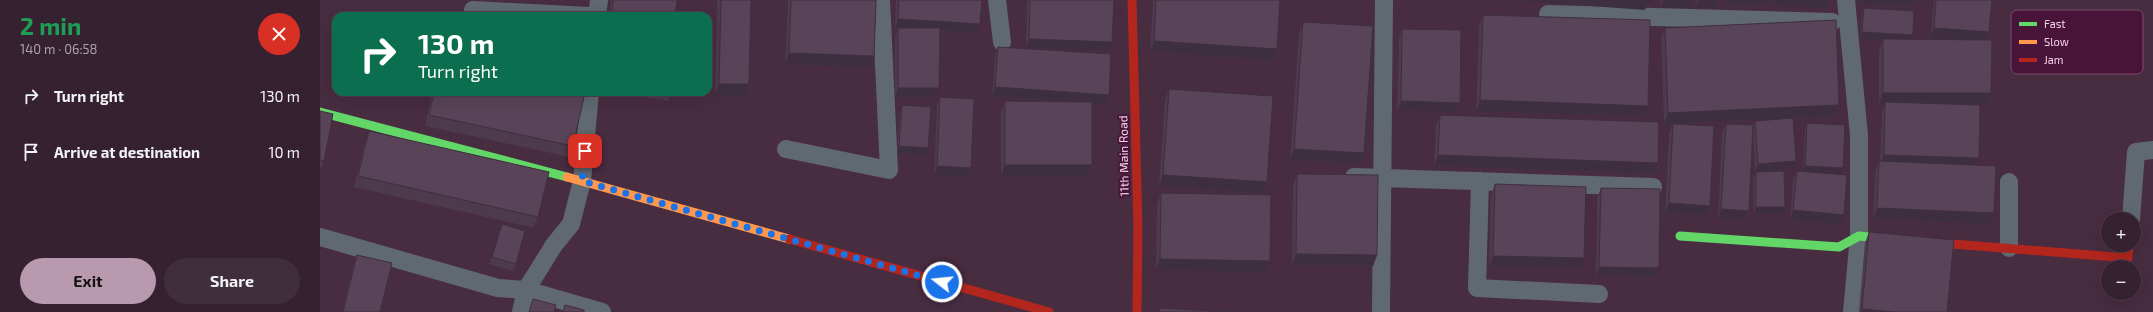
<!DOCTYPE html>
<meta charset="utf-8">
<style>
body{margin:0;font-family:"Exo 2",sans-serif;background:#412e3c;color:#f1f3f6;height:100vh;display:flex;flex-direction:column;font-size:15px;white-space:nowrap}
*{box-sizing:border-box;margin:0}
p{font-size:13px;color:#aaa3ab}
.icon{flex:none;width:22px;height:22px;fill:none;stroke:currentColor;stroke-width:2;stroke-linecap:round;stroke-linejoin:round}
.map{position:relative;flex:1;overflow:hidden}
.sheet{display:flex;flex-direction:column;background:#362130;width:320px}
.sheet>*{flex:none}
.hud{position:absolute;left:12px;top:12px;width:380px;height:84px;border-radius:12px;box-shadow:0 4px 16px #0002,0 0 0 1px #503e4c;background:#0b6e4f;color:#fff;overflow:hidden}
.fabs{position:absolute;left:1781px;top:212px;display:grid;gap:8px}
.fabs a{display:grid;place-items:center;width:40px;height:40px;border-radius:50%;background:#362130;box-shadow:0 4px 16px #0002,0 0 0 1px #503e4c;font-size:20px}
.pin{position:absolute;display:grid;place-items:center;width:34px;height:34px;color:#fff;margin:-17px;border-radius:8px;box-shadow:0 2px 6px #0006}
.me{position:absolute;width:44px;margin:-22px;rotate:286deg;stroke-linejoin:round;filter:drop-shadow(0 0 3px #0008)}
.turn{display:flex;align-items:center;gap:14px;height:84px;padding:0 20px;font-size:18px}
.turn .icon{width:52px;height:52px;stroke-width:2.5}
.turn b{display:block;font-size:28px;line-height:34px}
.round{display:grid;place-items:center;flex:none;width:42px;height:42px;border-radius:21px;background:#412e3c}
.summary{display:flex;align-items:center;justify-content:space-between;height:68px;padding:0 20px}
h1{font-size:24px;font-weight:700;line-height:30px;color:#1e9e55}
.action{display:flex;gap:8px;margin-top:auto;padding:8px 20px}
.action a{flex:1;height:46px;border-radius:24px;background:#b899ad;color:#111;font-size:16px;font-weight:700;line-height:46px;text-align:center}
.action a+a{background:#412e3c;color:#f1f3f6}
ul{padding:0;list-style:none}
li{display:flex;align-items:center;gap:12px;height:56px;padding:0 20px}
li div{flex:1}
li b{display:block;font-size:15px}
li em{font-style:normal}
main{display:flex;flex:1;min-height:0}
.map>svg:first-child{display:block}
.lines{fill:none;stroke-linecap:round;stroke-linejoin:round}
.street{stroke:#616970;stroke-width:18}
.fast{stroke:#63d668;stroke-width:9}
.slow{stroke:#ff974d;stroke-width:9}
.jam{stroke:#b3261e;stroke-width:9}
.wall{fill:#4d3a4c}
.shaded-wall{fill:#3e2f3e}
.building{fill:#594358;stroke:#3e2f3e}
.route{stroke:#1a73e8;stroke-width:7;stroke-dasharray:0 12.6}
.labels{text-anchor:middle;stroke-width:4;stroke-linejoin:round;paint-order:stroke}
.street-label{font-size:12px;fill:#f5d3e8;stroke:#49143a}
.key{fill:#49143a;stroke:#7d4d6e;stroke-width:1}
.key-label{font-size:11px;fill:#f5d3e8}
</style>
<main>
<section class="sheet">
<div class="summary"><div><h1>2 min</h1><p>140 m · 06:58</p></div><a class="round" style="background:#d93025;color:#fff"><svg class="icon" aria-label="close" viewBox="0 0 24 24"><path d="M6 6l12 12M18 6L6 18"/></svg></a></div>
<ul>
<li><svg class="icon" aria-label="right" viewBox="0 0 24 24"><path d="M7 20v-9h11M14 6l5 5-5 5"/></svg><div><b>Turn right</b></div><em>130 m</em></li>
<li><svg class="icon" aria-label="arrive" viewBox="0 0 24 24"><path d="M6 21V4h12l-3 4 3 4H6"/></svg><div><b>Arrive at destination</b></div><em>10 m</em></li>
</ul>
<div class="action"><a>Exit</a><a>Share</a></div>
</section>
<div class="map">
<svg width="1833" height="312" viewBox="0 0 1833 312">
<rect width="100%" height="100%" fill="#482c40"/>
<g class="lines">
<path class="street" d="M677 0 682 42
M1526 0 1539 135V236L1532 312
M153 10 269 16
M1228 14 1512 22
M277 16 279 0
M466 149 569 170 561 0
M1034 177 1333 187
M1160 181 1157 288 1279 294
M1811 219 1816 152 1833 150
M0 237 178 288 206 290 282 312
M1689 248V182
M201 312 206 290 234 245 251 224 262 181 270 92
M1061 312 1064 0"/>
<path class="fast" d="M0 112 247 177
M1360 236 1519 247 1539 236 1570 239"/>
<path class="slow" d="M247 177 469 239"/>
<path class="jam" d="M812 0 818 228 817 312
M469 239 729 312
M1570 239 1808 258 1809 245"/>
</g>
<path class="wall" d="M291 0H357L355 16H289Z
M397 0H431L425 96 395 95Z
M468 0H556L554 56 550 68 465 64Z
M576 0H662L660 24 657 33 620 31 616 97H575V38L578 29 575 28Z
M708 0H794L792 42 789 51 706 48 707 3Z
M833 0H960L957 49 953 60 830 52Z
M1341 0H1372L1369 8 1341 7Z
M1377 0H1398L1396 8 1377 7Z
M1614 0H1672L1667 40 1671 93 1667 104H1625L1657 165 1674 213 1670 224 1553 219 1555 172 1559 161H1560L1562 112 1565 104H1559V50L1563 40 1540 39 1542 15 1544 8 1593 35 1591 39 1641 40 1611 37Z
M1163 15 1328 106 1324 117 1156 111 1159 26Z
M983 22 1044 153 1040 164 970 160 979 33Z
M1345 28 1519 105 1515 116 1344 124 1341 39Z
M1082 29 1140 103 1136 112 1077 110 1079 39Z
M678 47 785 104 772 103V165L768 176H681V112L685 101 743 102 672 97 675 57Z
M849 89 943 193 839 186 845 100Z
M112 92H242L253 146 249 157 105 126Z
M296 92H351L348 101Z
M620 97 651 168 648 177 614 175 617 106Z
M582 105 606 155 577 153 580 112Z
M0 111 4 161 0 170Z
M1120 115 1338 163 1334 174 1114 166 1116 126Z
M1435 121 1476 161 1474 169 1435 171 1433 135 1429 211 1425 220 1398 219 1402 133 1406 124 1433 125Z
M1487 123 1520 174V224L1470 220 1473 180 1477 171H1483L1485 130Z
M1353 124 1387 215 1345 213 1349 133Z
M49 131 218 217 214 228 34 187 45 142Z
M1436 172 1465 207 1462 214H1434L1433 179Z
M977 174 1057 255 1053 266 972 265 973 185Z
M1175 184 1260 269 1169 267 1171 195Z
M1281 188 1335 277 1276 276 1277 198Z
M841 193 946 272 836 270 837 204Z
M182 224 196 264 193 271 169 264Z
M1549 232 1627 312H1539L1545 243Z
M37 255 60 312H22L34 264Z"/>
<path class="shaded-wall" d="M1191 0H1329L1325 10Z
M1343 0 1372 1 1369 8 1341 7Z
M1379 0H1398L1396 8 1377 7Z
M1405 0H1449L1447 5H1403Z
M1452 0H1509L1506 8 1450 5Z
M1539 0H1594L1592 5H1537Z
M578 19 660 24 657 33 575 28Z
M1614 28 1669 32 1666 42 1611 37Z
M1542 32 1593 35 1590 42 1540 39Z
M709 39 792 42 789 51 706 48Z
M834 41 957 49 953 60 830 52Z
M469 53 554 56 550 68 465 64Z
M399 84H429L425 96 395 95Z
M675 87 789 95 785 104 672 97Z
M578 88H619L616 97H575Z
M1563 93H1671L1667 104H1559Z
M1160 100 1328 106 1324 117 1156 111Z
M1081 101 1140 103 1136 112 1077 110Z
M1519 105 1515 116 1344 124 1348 113Z
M579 146 608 148 606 155 577 153Z
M974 149 1044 153 1040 164 970 160Z
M1118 155 1338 163 1334 174 1114 166Z
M1564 155 1659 158 1656 167 1560 165Z
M1476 161 1474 169 1435 171 1438 164Z
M685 165H772L768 176H681Z
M617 166 651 168 648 177 614 175Z
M1485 166 1523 168 1520 175 1483 173Z
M843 175 947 182 943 193 839 186Z
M1349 203 1390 206 1387 215 1345 213Z
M1436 207H1465L1462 214H1434Z
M1557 208 1674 213 1670 224 1553 219Z
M1401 209 1429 211 1425 220 1398 219Z
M1473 210 1524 215 1520 224 1470 220Z
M976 254 1057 255 1053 266 972 265Z
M1173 256 1264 258 1260 269 1169 267Z
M840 259 950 261 946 272 836 270Z
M1279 267 1339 268 1335 277 1276 276Z
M1542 309 1575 312H1541Z"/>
<path class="building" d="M293 0H357L355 16H292Z
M401 0H431L429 84H399Z
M471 0H556L554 56 469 53Z
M579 0H662L660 24 578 19Z
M710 0H794L792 42 709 39Z
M836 0H960L957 49 834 41Z
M1351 0H1372V1Z
M1616 0H1672L1669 32 1614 28Z
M1544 8 1594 11 1593 35 1542 32Z
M116 13 143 15V16H116Z
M154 13 192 16H154Z
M1163 15 1330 20 1328 106 1160 100Z
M1516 20 1519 105 1348 113 1345 28Z
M983 22 1053 26 1044 153 974 149Z
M578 28H620L619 88H578Z
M1082 29 1141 30 1140 103 1081 101Z
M1563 39 1672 40 1671 93H1563Z
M678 47 791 54 789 95 675 87Z
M849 89 953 96 947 182 843 175Z
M114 92H242L264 97 253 146 109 115Z
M620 97 654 99 651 168 617 166Z
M685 101 772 102V165H685Z
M1565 102 1660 105 1659 158 1564 155Z
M582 105 611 107 608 148 579 146Z
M0 111 13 114 4 161 0 160Z
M1120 115 1339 122 1338 163 1118 155Z
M1473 118 1476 161 1438 164 1435 121Z
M1487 123 1525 125 1523 168 1485 166Z
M1353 124 1394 126 1390 206 1349 203Z
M1406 124 1433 125 1429 211 1401 209Z
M49 131 229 172 218 217 38 176Z
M1559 161 1676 166 1674 213 1557 208Z
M1464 171 1465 207H1436V172Z
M1477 171 1527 175 1524 215 1473 210Z
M977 174 1058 175 1057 255 976 254Z
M1175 184 1266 187 1264 258 1173 256Z
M1281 188 1340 189 1339 268 1279 267Z
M841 193 951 195 950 261 840 259Z
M182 224 205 231 196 264 172 257Z
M1549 232 1634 240 1627 312H1575L1542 309Z
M37 255 72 263 60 312H23Z
M213 299 236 305 234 312H209Z
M245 305 264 310V312H243Z
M840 308 890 311V312H839Z
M896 311 919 312H896Z"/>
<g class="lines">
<path class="route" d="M265 151 262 181 622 282"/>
</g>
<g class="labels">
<g class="street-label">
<text transform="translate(804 156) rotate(-91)" y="4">11th Main Road</text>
</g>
</g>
<rect x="1691" y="10" width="132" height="64" rx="6" class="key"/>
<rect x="1699" y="22" width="18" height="4" fill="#63d668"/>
<rect x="1699" y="40" width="18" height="4" fill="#ff974d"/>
<rect x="1699" y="58" width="18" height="4" fill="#b3261e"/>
<g class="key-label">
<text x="1724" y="28">Fast</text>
<text x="1724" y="46">Slow</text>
<text x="1724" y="64">Jam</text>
</g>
</svg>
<div class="fabs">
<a>+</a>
<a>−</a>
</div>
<div class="pin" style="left:265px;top:151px;background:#d93025"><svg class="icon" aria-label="arrive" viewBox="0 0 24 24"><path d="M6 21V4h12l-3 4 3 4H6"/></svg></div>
<svg class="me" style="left:622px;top:282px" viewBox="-20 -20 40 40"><circle r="17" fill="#1a73e8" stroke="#fff" stroke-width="3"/><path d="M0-11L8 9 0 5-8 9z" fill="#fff"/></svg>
<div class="hud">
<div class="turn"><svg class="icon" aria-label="right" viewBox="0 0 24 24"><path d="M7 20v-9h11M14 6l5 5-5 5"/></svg><div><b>130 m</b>Turn right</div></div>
</div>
</div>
</main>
